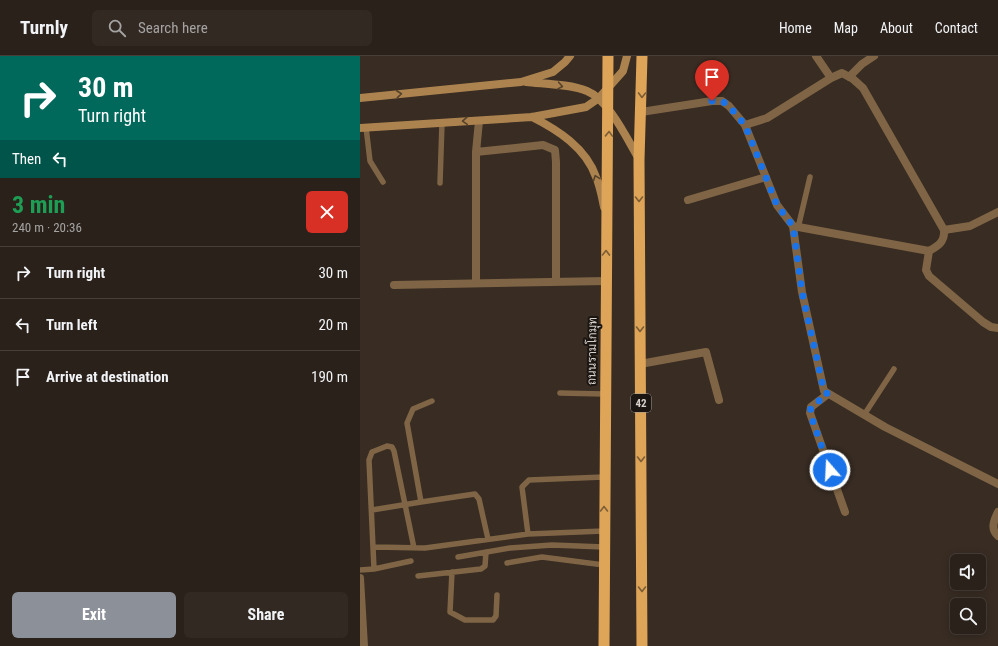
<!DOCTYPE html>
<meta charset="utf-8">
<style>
body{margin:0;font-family:"Roboto Condensed",Sarabun,sans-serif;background:#322923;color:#f1f3f6;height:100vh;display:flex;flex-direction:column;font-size:15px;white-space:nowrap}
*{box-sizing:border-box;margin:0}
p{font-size:13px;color:#a5a3a2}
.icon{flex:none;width:22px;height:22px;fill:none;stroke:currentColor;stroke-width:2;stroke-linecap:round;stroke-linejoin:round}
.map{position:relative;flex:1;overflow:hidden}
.side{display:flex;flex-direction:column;background:#2a211a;width:360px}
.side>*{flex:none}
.top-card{background:#00695c;color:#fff;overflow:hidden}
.controls{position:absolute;left:590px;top:498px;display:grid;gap:8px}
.controls a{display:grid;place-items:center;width:36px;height:36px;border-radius:6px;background:#2a211a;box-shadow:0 2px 10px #0003,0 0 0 1px #463e39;font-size:20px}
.pin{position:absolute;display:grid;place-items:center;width:34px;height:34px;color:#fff;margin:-41px -17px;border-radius:50% 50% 50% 0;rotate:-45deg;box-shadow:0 0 4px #0007}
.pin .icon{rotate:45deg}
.me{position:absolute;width:44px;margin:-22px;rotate:341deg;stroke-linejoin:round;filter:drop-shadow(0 0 3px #0008)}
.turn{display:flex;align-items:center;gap:14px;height:84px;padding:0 12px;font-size:18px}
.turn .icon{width:52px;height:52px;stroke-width:2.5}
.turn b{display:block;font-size:28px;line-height:34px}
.then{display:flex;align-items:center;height:38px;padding:0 12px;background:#0003;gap:8px;font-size:15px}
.round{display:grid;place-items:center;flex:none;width:42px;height:42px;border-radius:6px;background:#322923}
.overview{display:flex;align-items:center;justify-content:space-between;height:68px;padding:0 12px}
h1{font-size:24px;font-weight:700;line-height:30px;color:#1e9e55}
.primary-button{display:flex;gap:8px;margin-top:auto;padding:8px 12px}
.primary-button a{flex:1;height:46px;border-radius:6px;background:#8c9099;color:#fff;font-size:16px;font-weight:700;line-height:46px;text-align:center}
.primary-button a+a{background:#322923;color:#f1f3f6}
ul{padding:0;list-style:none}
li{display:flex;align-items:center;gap:12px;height:52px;padding:0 12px;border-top:1px solid #463e39}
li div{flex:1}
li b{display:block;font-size:15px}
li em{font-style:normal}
header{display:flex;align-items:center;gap:24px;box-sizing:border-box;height:56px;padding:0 20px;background:#2a211a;border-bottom:1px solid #463e39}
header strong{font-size:19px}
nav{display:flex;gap:22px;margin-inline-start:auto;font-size:14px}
.search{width:280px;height:36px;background:#322923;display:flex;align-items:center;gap:10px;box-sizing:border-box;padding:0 14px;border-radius:6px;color:#a5a3a2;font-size:15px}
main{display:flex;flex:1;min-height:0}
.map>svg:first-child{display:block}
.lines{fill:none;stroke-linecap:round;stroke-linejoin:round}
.service{stroke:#7f6545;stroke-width:5.5}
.minor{stroke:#7f6545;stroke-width:8}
.secondary{stroke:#ac834f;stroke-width:8}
.trunk{stroke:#dea458;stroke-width:11}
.oneway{stroke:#55422a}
.oneway2{stroke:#7c5d35}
.route{stroke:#1a73e8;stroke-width:7;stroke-dasharray:0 12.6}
.labels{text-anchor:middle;stroke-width:4;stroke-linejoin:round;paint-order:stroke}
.shield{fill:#1b1612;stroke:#9f9894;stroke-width:1}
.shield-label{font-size:11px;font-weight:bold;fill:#d8d0cb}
.street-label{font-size:12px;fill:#d8d0cb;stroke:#1b1612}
</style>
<header>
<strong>Turnly</strong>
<div class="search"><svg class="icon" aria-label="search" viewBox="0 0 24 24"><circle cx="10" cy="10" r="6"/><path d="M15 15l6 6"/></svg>Search here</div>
<nav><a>Home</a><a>Map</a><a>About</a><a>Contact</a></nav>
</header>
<main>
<section class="side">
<div class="top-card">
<div class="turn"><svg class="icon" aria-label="right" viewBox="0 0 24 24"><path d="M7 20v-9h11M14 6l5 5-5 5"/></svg><div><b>30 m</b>Turn right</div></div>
<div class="then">Then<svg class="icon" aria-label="left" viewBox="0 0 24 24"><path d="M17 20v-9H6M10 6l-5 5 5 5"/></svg></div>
</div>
<div class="overview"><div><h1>3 min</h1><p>240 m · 20:36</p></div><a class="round" style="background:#d93025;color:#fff"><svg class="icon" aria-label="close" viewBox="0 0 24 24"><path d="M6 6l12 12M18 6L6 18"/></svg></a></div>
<ul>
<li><svg class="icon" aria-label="right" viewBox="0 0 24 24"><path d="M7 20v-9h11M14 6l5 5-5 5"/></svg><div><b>Turn right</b></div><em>30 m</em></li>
<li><svg class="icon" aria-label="left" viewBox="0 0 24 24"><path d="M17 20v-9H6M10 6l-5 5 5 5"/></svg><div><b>Turn left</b></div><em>20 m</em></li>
<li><svg class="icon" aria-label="arrive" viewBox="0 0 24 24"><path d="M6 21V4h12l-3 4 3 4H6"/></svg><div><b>Arrive at destination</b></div><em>190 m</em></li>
</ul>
<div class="primary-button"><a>Exit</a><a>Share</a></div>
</section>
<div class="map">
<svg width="638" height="590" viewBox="0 0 638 590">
<rect width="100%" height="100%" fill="#382c23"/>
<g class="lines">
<path class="service" d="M6 71 10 105 23 126
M80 127 82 67
M438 172 450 121
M200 337 244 338
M72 345 53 353 47 367 61 446 115 438 119 443 128 483
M504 359 534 313
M12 454 61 446
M168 478 162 431 169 424 244 421
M15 491 65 492 168 478 244 475
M98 501 150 492 192 489 244 491
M147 507 182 501 244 509
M14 513 9 404 12 396 27 390 32 391 34 395 54 492
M0 514 14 513 51 505
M92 516 90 556 105 564H133L136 560 137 539
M58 520 121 513 125 510 126 496"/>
<path class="minor" d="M456 0 471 22
M489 21 502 8 514 0
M281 56 352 45H362L369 50 385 69 417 149 433 170 442 236 464 335 525 371 638 428
M385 69 407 62 471 22 482 17 493 23 503 32 584 174C585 186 578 190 569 195
M116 96 183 89 195 94 196 106V226
M328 144 406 121
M433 170 569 195 566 214 569 220 623 266 631 271 638 272
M584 174 610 170 638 156
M116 226V96L119 65
M34 229 246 225
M280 308 346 296 359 344
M468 338 451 351 450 357 485 456
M638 456C634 464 630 473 638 480
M0 522 4 590"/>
<path class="secondary" d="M166 26C185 28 210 28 227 35 249 44 267 83 279 103
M0 42 161 26 193 16 205 6 210 0
M172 61C198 74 226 92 236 121 240 130 242 141 244 151
M0 72 172 61 226 51 239 42 263 15 267 0"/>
<path class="trunk" d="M282 0 279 104 282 590
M244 590 248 0"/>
</g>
<defs><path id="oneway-chevron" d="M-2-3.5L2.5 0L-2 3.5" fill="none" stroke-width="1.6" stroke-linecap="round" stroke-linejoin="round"/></defs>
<g class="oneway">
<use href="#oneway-chevron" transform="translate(200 30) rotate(10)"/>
<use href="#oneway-chevron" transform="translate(39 38) rotate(-6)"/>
<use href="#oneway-chevron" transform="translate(105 65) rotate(176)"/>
<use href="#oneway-chevron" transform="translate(236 122) rotate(-110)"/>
</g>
<g class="oneway2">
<use href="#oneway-chevron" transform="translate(282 39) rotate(91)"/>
<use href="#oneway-chevron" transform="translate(249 78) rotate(-88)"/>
<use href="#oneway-chevron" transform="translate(279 143) rotate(90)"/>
<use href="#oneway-chevron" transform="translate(246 197) rotate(-89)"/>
<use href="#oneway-chevron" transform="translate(280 273) rotate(90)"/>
<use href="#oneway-chevron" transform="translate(281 403) rotate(90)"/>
<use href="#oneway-chevron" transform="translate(244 453) rotate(-90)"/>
<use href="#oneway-chevron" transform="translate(282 533) rotate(90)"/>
</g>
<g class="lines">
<path class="route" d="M352 45H362L369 50 385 69 417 149 433 170 442 236 464 335 468 338 451 351 450 357 470 414"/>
</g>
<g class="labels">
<rect class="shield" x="271" y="338" width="20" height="18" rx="3"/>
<g class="shield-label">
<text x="281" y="351">42</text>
</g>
<g class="street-label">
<text transform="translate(232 295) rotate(-89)" y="4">ถนนรามโกมุท</text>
</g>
</g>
</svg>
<div class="controls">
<a><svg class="icon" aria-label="sound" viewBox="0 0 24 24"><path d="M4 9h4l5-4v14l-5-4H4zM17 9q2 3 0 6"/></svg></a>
<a><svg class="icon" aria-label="search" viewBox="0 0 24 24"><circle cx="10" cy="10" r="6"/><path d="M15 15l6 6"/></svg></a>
</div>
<div class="pin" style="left:352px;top:45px;background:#d93025"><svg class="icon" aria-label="arrive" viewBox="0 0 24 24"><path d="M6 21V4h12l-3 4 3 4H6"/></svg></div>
<svg class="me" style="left:470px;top:414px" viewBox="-20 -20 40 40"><circle r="17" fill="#1a73e8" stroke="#fff" stroke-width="3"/><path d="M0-11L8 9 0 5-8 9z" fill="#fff"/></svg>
</div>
</main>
